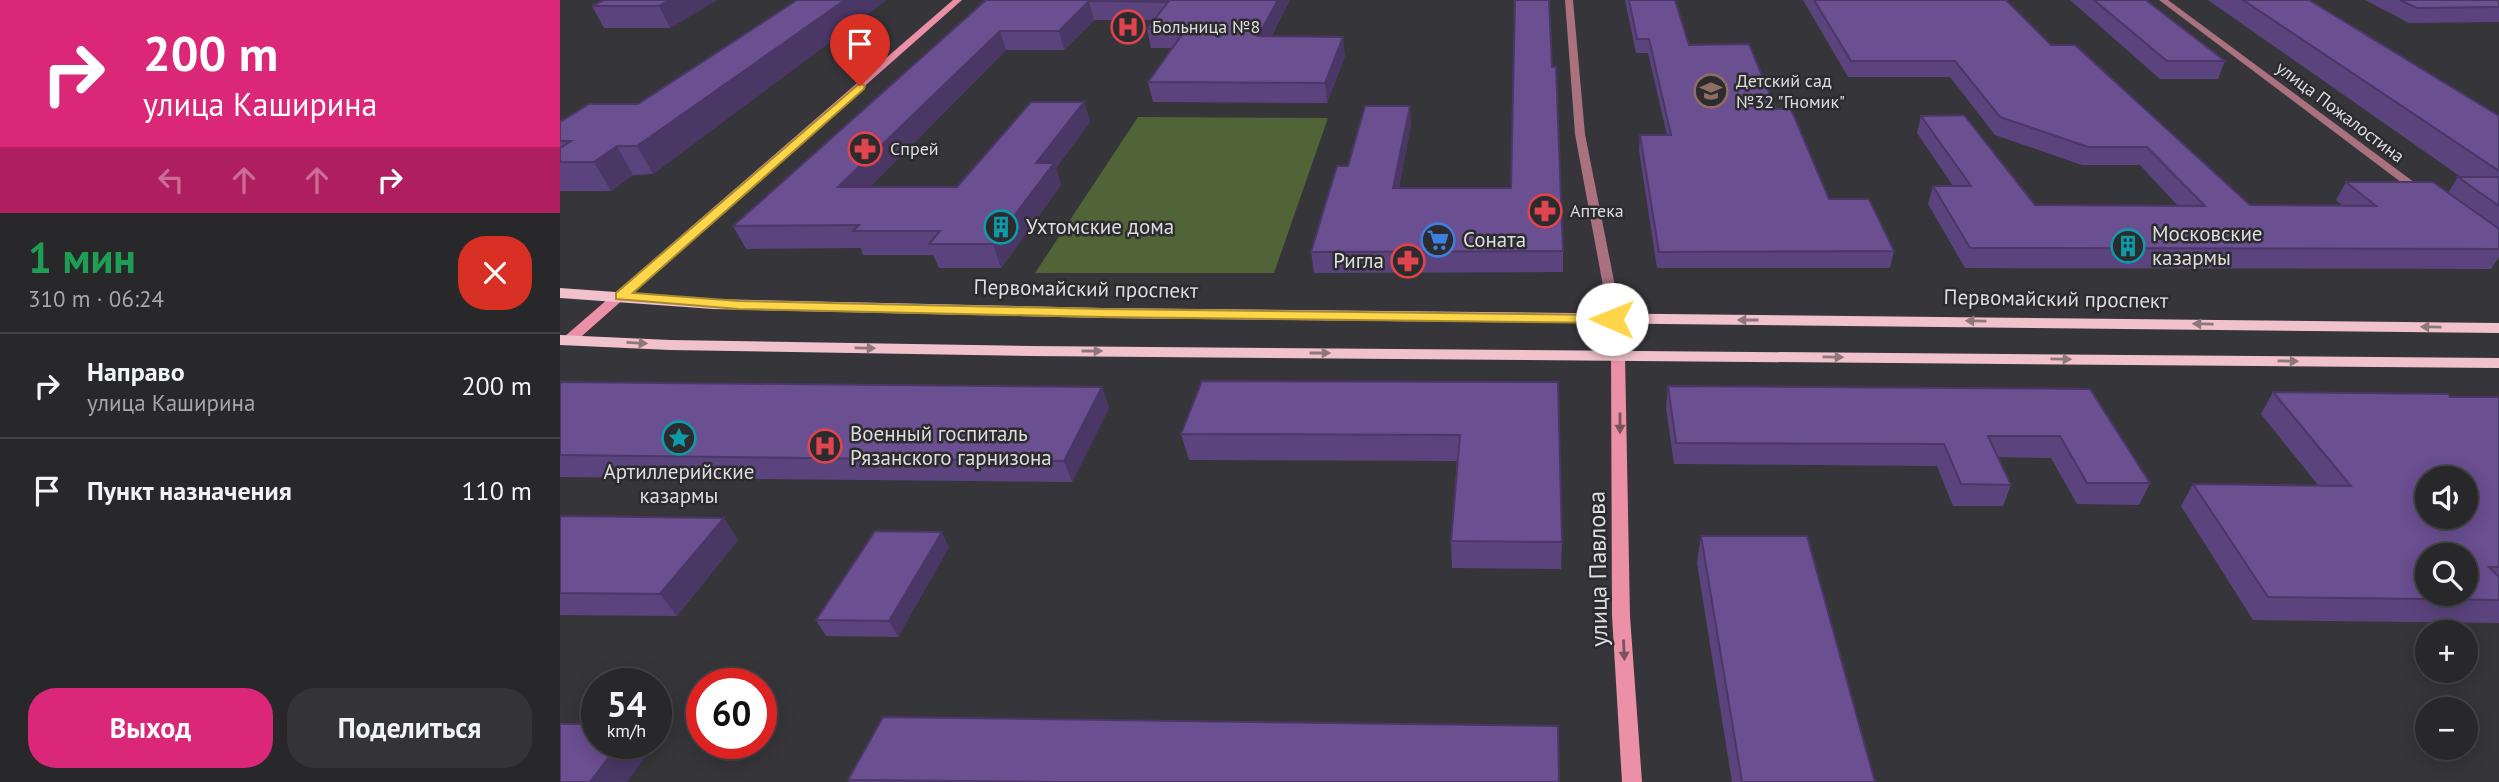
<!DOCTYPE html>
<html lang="ru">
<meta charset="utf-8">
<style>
body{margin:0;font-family:"PT Sans",sans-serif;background:#343437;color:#f1f3f6;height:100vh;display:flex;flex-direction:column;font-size:26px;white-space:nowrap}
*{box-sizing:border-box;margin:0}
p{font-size:23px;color:#a5a6a9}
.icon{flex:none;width:38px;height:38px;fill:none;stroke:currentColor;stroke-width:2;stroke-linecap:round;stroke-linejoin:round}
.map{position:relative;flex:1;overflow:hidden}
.side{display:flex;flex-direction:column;background:#28282b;width:560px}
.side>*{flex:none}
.banner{background:#db2777;color:#fff;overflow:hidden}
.buttons{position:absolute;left:1855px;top:466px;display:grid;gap:14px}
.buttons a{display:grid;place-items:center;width:63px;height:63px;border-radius:50%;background:#28282b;box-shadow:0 4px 18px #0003,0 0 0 2px #444447;font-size:35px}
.speed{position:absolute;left:21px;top:668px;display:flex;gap:14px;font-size:35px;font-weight:700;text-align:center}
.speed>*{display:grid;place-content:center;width:91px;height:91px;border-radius:50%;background:#28282b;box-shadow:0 4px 18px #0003,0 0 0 2px #444447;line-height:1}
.speed small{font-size:18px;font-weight:400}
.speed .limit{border:10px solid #d22;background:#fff;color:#111}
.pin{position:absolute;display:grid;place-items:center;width:60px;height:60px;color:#fff;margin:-72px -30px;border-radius:50% 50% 50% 0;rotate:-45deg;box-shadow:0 0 7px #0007}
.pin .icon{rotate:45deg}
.me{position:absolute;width:77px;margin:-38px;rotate:271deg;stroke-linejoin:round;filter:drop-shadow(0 0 5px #0008)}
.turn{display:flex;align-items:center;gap:24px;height:147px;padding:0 28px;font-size:32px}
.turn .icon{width:91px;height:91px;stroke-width:2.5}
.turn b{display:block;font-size:49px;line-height:60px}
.lanes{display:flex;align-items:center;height:66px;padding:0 28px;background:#0003;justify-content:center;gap:35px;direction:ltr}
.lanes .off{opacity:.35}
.round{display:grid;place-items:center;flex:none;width:74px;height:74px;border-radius:28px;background:#343437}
.headline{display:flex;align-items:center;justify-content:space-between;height:119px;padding:0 28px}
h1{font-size:42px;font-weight:800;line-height:52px;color:#1e9e55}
.cta{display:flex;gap:14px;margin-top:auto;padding:14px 28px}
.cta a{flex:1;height:80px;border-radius:28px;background:#db2777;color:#fff;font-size:28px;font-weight:800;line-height:80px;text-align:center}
.cta a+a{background:#343437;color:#f1f3f6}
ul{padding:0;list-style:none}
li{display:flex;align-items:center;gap:21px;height:105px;padding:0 28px;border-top:2px solid #444447}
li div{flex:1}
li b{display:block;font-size:26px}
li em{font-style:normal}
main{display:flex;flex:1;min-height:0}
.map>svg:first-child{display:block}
.green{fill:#506437}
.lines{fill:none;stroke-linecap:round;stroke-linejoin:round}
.street{fill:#aa717f;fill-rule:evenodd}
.secondary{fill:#eb90a7;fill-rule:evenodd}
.primary{fill:#f2c2cc;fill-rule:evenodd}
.wall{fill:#5b447d}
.shaded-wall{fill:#4a3766}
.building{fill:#6a4f91;stroke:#4a3766;stroke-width:2;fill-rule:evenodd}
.oneway{fill:#8f767d}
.oneway2{fill:#78535e}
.route{fill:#ffd54a;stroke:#a68a30;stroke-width:2}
.labels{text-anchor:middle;stroke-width:5;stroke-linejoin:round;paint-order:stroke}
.far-poi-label{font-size:18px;fill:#dedee0;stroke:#2c2b2e;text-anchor:start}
.far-street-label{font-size:18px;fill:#dedee0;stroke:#2c2b2e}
.poi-label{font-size:21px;fill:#dedee0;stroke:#2c2b2e;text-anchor:start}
.street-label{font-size:21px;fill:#dedee0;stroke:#2c2b2e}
.near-street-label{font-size:24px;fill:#dedee0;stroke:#2c2b2e}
</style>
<main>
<section class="side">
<div class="banner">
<div class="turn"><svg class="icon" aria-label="right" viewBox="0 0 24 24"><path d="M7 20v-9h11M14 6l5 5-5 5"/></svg><div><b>200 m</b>улица Каширина</div></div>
<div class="lanes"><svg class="icon off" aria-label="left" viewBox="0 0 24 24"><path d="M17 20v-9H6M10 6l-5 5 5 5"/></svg><svg class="icon off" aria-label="ahead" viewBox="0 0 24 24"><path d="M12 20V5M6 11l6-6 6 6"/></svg><svg class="icon off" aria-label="ahead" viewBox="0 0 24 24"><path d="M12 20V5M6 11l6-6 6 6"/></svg><svg class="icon" aria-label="right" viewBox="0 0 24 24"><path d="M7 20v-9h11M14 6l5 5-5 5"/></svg></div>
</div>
<div class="headline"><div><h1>1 мин</h1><p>310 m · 06:24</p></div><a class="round" style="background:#d93025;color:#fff"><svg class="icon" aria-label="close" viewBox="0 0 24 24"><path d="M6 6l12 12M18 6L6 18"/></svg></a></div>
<ul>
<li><svg class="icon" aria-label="right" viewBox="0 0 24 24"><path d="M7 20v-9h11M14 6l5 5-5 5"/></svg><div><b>Направо</b><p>улица Каширина</p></div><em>200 m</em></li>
<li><svg class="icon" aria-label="arrive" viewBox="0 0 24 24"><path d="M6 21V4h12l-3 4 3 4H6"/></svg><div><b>Пункт назначения</b></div><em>110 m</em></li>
</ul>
<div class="cta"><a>Выход</a><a>Поделиться</a></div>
</section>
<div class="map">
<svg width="1939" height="782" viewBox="0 0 1939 782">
<rect width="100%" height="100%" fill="#363539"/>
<path class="green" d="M578 117 768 118 714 273H475Z"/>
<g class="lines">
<path class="street" d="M1005 0H1013L1025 134 1055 286 1058 319 1052 323 1046 319 1043 286 1015 134Z
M1599 0H1608L1866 191V195H1858Z"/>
<path class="secondary" d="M393 0H402L14 343H4L2 340 4 337Z
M1052 315 1058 319 1065 355 1070 616 1082 782H1062L1052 616 1051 355 1046 319Z"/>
<path class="primary" d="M0 288 153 299 542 308 1939 323V333L542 318 153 309 0 298Z
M0 335 110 340 470 346 1939 358V368L470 356 110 350 0 345Z"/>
</g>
<path class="wall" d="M157 0 110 28H44L32 6Z
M426 0H730L711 37 785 56 767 103 593 102 588 82 613 48H591L587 29 594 20H534L504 50H446L310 187H397L524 102 530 122 496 168 501 185 441 268H379L373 255H303L301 248 186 249 173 226Z
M1065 0H1115L1129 45 1216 109 1269 199 1334 251 1330 268H1097L1079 150 1080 135H1107L1088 53H1076Z
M1243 0H1446L1491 45 1690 205 1783 206 1776 200 1786 182 1888 193 1898 177H1901L1648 0H1749L1939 116V257L1931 269 1405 268 1368 204 1373 186H1393L1357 133 1361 116 1475 205 1618 206 1580 165H1522L1435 135 1390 77H1288Z
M1510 0H1586L1665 61 1658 79H1600Z
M1805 0H1939V22L1849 23Z
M290 27 93 174 73 175 51 191H0V122L78 104Z
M992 67 1003 251V272L754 273 751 252 788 166 851 125 839 188H951Z
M0 382 542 387 549 408 512 482 0 477Z
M998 382 1002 542 1001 569 892 568 891 541 897 461 629 460 621 434Z
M1108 386 1530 389 1590 483 1579 505 1517 504 1491 458 1438 457 1451 485 1443 506H1393L1377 466 1114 464 1106 408Z
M1713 392 1939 397V623L1693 620 1621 506 1633 484 1758 485 1701 414Z
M0 516 164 518 178 540 117 616 0 615Z
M1141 536 1315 782H1172L1137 563Z
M389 547 338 637 266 636 256 620Z
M288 780 999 782H289Z"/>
<path class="shaded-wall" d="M110 0H157L110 28 99 6Z
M285 0H327L93 174 77 146Z
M718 0H730L701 56 698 36Z
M529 1 534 20 504 50 499 31Z
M440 31 446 50 288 209 278 187Z
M783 37 785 56 767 103 765 83Z
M524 102 530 122 496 168 501 185 441 268 433 244 476 163Z
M850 106 851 125 835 208 833 188Z
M57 146 73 175 51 191 34 162Z
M542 387 549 408 512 482 504 461Z
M164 518 178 540 117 616 100 594Z
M382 532 389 547 338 637 329 621Z
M59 744H92L94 745 67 782H30Z"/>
<path class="building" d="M44 0H110L99 6H32Z
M237 0H285L77 146H57L34 162H0V148L11 141H0V122L29 104H78Z
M426 0H718L698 36 783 37 765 83 588 82 626 29H587L608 2 529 1 499 31H440L278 187H397L471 102H524L476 163H494L433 244H369L380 231H293L299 225 173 226Z
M955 0H989L992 67H996L1003 251 751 252 777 166H788L805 106H850L833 188H951Z
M1069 0H1115L1129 45 1189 44 1216 109H1231L1269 199H1309L1334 251 1099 252 1080 135H1111L1089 39H1077Z
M1254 0H1446L1491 45H1515L1690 205 1816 206 1786 182H1873L1939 229V249L1410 248 1373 186H1411L1361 116 1404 115 1475 205 1645 206 1587 147H1528L1440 117 1395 61H1291Z
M1534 0H1586L1665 61H1607Z
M1683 0H1749L1939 116V171Z
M1840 0H1939V7L1857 8Z
M1898 177H1939V206Z
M642 381 998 382 1002 542 891 541 900 435 621 434Z
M0 382 542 387 504 461 0 455Z
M1108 386 1530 389 1590 483H1527L1500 436H1428L1451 485 1401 484 1384 444 1116 443Z
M1713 392 1888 394 1890 397H1939V567H1929L1939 577V600L1708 597 1633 484 1791 486ZM1867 478H1906V516H1867ZM1867 555H1906V593H1867Z
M0 516 164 518 100 594 0 593Z
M315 531 382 532 329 621 256 620Z
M1141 536H1247L1315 782H1182Z
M323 717 998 726 999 782H498L288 780Z
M0 724H37V744H59L30 782H0Z"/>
<defs><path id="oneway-solid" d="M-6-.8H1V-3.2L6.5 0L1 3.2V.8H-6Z" transform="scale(1.75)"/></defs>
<g class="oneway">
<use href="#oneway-solid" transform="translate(1188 320) rotate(-180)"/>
<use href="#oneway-solid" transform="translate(1416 321) rotate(-179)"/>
<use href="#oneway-solid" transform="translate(1643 324) rotate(-179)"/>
<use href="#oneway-solid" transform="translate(1871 327) rotate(-179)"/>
<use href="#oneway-solid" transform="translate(77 343) rotate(3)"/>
<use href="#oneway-solid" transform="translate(305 348) rotate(1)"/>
<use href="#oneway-solid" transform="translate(532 351)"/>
<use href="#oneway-solid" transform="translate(760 353)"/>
<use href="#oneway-solid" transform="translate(1273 357) rotate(1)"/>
<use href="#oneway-solid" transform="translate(1501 359) rotate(1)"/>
<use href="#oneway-solid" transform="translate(1728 361) rotate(1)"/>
</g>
<g class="oneway2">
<use href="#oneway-solid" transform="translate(1060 423) rotate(90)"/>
<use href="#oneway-solid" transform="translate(1064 650) rotate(87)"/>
</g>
<path class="route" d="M300 83 305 86 304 89 73 293 179 301 542 309 1052 315 1059 319 1052 323 542 317 179 309 56 299V293Z"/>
<defs>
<symbol id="hospital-ring" viewBox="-11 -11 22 22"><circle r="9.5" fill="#2c2b2e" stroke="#e0444e" stroke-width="1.5"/><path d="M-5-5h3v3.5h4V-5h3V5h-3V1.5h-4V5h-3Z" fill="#e0444e"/></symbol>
<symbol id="school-ring" viewBox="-11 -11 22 22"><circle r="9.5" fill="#2c2b2e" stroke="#8d6e63" stroke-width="1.5"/><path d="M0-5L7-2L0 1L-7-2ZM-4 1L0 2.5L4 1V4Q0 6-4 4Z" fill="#8d6e63"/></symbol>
<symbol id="pharmacy-ring" viewBox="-11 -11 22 22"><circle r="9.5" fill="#2c2b2e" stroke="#e0444e" stroke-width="1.5"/><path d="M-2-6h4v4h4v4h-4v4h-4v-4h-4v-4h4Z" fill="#e0444e"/></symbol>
<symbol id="building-ring" viewBox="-11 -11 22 22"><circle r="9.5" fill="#2c2b2e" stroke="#0f9aa8" stroke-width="1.5"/><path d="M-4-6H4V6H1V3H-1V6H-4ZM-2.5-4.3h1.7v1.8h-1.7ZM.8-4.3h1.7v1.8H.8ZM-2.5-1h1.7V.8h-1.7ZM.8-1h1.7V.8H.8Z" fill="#0f9aa8"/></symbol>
<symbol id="supermarket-ring" viewBox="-11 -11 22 22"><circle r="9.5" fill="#2c2b2e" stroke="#3f7fe0" stroke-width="1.5"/><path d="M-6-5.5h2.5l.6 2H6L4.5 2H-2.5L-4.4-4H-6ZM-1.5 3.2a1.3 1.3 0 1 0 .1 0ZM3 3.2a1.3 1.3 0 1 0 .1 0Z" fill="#3f7fe0"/></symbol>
<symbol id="sight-ring" viewBox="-11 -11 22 22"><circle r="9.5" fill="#2c2b2e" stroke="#0f9aa8" stroke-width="1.5"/><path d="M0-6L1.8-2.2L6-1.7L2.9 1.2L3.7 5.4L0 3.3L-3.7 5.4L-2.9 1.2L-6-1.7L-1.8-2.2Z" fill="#0f9aa8"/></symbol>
</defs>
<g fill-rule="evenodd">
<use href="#hospital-ring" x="549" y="8" width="38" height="38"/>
<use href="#school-ring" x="1132" y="72" width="38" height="38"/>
<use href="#pharmacy-ring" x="286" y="130" width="38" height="38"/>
<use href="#pharmacy-ring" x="966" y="192" width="38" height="38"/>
<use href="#building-ring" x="422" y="208" width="38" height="38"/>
<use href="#supermarket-ring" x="859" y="221" width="38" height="38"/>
<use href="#building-ring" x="1549" y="227" width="38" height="38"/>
<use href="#pharmacy-ring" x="829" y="242" width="38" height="38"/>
<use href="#sight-ring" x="100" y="419" width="38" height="38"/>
<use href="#hospital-ring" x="246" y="427" width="38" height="38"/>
</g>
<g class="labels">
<g class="far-poi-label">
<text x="592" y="33">Больница №8</text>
<text x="1176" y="87">Детский сад<tspan x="1176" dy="21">№32 "Гномик"</tspan></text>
<text x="330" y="155">Спрей</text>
<text x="1010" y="217">Аптека</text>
</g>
<g class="far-street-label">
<text transform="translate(1780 112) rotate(37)" y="6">улица Пожалостина</text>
</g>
<g class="poi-label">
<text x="466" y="234">Ухтомские дома</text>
<text x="1592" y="241">Московские<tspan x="1592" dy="24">казармы</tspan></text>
<text x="903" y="247">Соната</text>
<text x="824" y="268" text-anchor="end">Ригла</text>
<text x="290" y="441">Военный госпиталь<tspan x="290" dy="24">Рязанского гарнизона</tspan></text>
<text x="119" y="479" text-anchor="middle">Артиллерийские<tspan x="119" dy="24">казармы</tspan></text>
</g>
<g class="street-label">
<text transform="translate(526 289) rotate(1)" y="7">Первомайский проспект</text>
<text transform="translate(1496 299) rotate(1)" y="7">Первомайский проспект</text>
</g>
<g class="near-street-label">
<text transform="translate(1038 569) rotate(-91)" y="8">улица Павлова</text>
</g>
</g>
</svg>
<div class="buttons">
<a><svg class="icon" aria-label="sound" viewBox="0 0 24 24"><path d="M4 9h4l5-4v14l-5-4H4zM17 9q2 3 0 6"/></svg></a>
<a><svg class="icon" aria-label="search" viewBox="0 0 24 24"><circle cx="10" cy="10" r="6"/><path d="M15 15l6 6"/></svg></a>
<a>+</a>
<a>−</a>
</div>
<div class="speed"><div>54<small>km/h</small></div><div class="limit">60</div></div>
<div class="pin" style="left:300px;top:86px;background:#d93025"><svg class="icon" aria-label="arrive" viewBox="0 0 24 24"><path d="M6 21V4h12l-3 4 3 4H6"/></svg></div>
<svg class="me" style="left:1052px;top:319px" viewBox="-20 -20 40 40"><circle r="19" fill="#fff"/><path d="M0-13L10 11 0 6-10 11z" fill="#ffd54a"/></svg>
</div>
</main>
